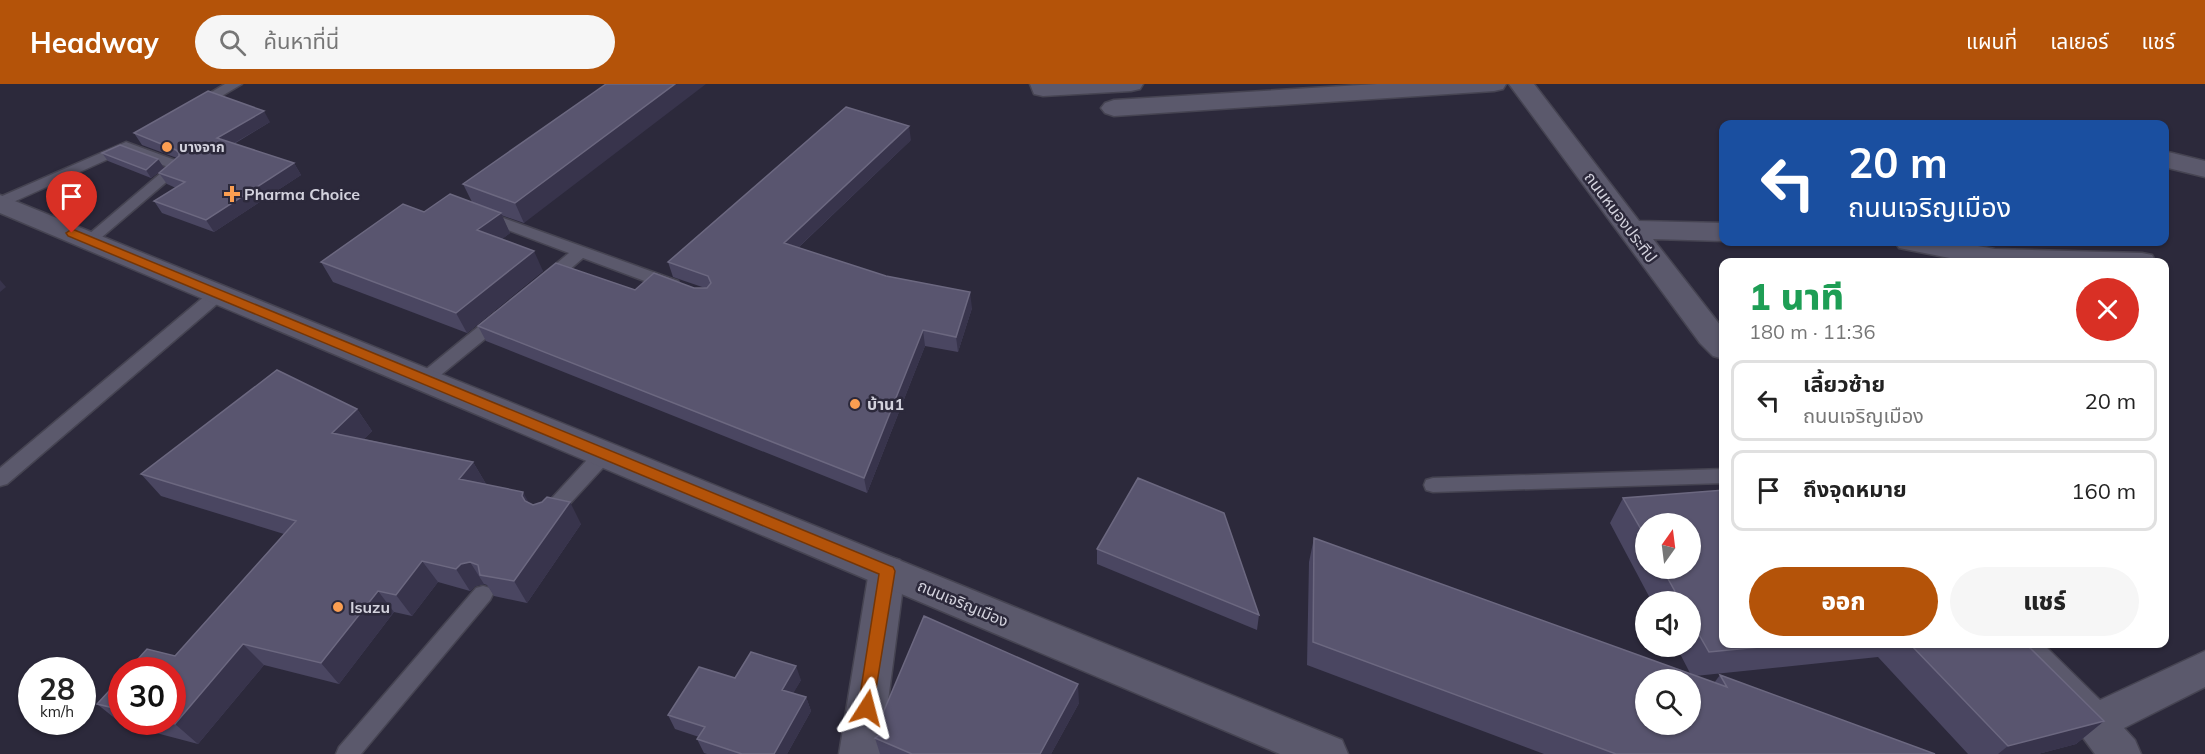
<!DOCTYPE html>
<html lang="th">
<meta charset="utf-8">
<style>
body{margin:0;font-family:Mulish,"Noto Sans Thai",sans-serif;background:#f6f6f6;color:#222;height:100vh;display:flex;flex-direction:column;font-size:22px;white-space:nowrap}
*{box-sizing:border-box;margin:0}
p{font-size:20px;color:#767676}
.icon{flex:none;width:33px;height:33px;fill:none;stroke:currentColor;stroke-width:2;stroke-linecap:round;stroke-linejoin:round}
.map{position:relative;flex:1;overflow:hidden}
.details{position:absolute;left:1719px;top:174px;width:450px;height:390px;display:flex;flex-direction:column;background:#fff;border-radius:12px;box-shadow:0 2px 4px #0004}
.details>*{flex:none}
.top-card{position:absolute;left:1719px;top:36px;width:450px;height:126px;border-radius:12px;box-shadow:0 2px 4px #0004;background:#1a4fa0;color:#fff;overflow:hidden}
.needle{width:39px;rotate:14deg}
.fabs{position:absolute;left:1635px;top:429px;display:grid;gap:12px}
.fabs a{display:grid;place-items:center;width:66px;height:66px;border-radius:50%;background:#fff;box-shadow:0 2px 4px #0004;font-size:30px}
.speed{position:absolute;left:18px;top:573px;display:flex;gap:12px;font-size:30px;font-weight:700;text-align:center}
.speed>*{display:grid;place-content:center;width:78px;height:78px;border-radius:50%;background:#fff;box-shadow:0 2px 4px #0004;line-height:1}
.speed small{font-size:15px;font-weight:400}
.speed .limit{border:9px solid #d22;background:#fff;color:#111}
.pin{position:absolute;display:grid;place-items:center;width:51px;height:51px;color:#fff;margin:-62px -26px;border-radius:50% 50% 50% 0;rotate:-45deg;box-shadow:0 0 6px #0007}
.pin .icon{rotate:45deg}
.me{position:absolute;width:66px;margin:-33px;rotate:9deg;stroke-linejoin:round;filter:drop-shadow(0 0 4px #0008)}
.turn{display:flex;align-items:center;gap:21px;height:126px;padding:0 30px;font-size:27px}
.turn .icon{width:78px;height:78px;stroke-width:2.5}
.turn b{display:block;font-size:42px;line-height:51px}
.round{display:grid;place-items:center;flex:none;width:63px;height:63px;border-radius:32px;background:#f6f6f6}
.summary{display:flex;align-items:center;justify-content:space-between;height:102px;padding:0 30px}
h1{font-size:36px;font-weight:800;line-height:45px;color:#1e9e55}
.primary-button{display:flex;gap:12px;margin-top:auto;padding:12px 30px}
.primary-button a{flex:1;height:69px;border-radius:36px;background:#b45309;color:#fff;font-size:24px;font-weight:800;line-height:69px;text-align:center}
.primary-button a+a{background:#f6f6f6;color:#222}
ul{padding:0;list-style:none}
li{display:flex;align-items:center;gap:18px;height:81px;margin:0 12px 9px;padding:0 18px;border:3px solid #e0e0e0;border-radius:12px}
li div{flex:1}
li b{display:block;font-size:22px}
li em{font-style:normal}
header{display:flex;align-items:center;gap:36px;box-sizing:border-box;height:84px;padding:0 30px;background:#b45309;color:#fff}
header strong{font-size:28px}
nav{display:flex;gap:33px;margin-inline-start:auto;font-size:21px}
.search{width:420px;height:54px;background:#f6f6f6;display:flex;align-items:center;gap:15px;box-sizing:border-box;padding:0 21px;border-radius:33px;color:#767676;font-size:22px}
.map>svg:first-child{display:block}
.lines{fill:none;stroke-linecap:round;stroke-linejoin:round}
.service-casing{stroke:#464452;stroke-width:3}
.minor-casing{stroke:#464452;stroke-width:3}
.secondary-casing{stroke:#464452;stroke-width:3}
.service{fill:#5b596c;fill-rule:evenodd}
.minor{fill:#5b596c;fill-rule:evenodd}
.secondary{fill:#5b596c;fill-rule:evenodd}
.wall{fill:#4a4661;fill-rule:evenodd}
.shaded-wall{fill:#38344c}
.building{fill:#59556f;stroke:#6c6880;stroke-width:1.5;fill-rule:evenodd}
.route{fill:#b45309;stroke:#753606;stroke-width:1.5}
.poi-dot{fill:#fb9e51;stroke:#2c293b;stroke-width:2}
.labels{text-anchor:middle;stroke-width:5;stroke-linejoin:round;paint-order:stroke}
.far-poi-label{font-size:14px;font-weight:bold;fill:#d3d2dd;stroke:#2c293b;text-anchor:start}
.poi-label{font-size:16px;font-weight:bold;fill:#d3d2dd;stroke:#2c293b;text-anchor:start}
.street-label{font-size:16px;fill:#d3d2dd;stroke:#2c293b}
</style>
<header>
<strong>Headway</strong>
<div class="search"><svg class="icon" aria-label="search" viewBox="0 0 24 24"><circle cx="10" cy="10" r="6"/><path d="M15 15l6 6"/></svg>ค้นหาที่นี่</div>
<nav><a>แผนที่</a><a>เลเยอร์</a><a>แชร์</a></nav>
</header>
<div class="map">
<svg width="2205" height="670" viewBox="0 0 2205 670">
<rect width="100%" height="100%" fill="#2c293b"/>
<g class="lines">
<defs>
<path id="service" d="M225 0H242L200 25H190L188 22Z
M126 58 183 79 185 82 95 159 90 161 82 156 168 83 126 67 0 124V113Z
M484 127 678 197 680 201 678 205H666L583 174 552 201H540L538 197 540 193 569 169 479 135 476 132 479 129Z
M218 205 224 206 226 210 224 214 7 400 0 402V384L212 206Z
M501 227 507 229 509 233 507 237 431 299 425 301 419 299 416 295 419 291 495 229Z
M604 363 611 365 613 370 611 375 554 437 547 440 540 437 537 432 540 427 597 365Z
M1724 385V399L1433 408 1426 406 1424 401 1426 396 1433 394Z
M483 502 490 504 493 510 490 516 361 670H336L339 663 476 504Z"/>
<path id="minor" d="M1030 0H1143L1140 5 1131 7 1043 12 1034 10Z
M1377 0H1506L1503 5 1494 7 1114 32 1105 29 1101 24 1105 19 1114 16Z
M1509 0H1534L1639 137 1724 139V157L1653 155 1724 246V275L1713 272 1700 259Z
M2164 67 2205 77V93L2164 83Z
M1895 158H1955L1995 165 2142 169 2152 171 2156 178H1970L1899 164Z
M887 472 900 476 905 487 881 670H839L869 487 874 476Z
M1999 560H2043L2100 616 2205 567V603L2124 644 2135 656 2141 670H2095L2081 651 2004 572Z"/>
<path id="secondary" d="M0 111 1342 656 1348 670H1280L0 129Z"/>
</defs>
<use href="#service" class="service-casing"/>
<use href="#minor" class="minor-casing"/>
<use href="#secondary" class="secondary-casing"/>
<use href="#service" class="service"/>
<use href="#minor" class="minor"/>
<use href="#secondary" class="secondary"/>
</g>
<path class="wall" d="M606 0 524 139 501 131 510 149 502 155 543 187 467 249 333 198 321 178 424 128 472 118 463 100Z
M270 38 234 60 294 79 301 91 214 148 162 129 154 117 176 104 167 100 159 89 177 74 142 61 134 49Z
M911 56 798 164 972 224 958 268 925 262 867 409 486 257 478 242 694 204H705L673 193 668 178Z
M102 69 158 75 164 84 151 94 108 77Z
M357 325 372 347 364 355 473 378 486 400 529 419 581 440 527 519 494 512 487 501 484 500 475 502 470 507 438 498 412 532 394 528 339 600 264 581 198 660 122 640 97 620 122 593V638H172L175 572 284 450 161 412 141 390Z
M1724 406V560H2026L2104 637 2076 660 2038 670H1968L1878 573 1695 592 1714 599 1720 591 1935 670H1544L1307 581 1309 478 1314 454 1691 591 1676 562H1690V518H1652L1610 439 1623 414ZM1646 440H1690V484H1646ZM1646 596H1690V640H1646Z
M1097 465 1259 531 1257 546 1097 480Z
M735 594 801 596 793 609 806 613 811 627 787 670H707L704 669 697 655 699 653 675 645 668 631Z
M1079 619 1051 670H880L875 654Z"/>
<path class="shaded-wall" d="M675 0H706L524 139 515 119Z
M264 27 270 38 224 65 217 54Z
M909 42 911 56 787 174 784 159Z
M158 75 164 84 151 94 146 86Z
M294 79 301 91 214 148 206 136Z
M501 129 510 149 487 167 477 146Z
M534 167 543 187 467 249 456 229Z
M0 196 6 203 0 208Z
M970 208 972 224 958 268 956 253Z
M923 246 925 262 867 409 864 394Z
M357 325 372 347 348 371 332 349Z
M473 378 486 400 459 395Z
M523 408 535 430 534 434 522 412Z
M570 418 581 440 527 519 514 497Z
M422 477 438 498 412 532 396 511Z
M470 478 484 500 475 502 470 507 456 485 461 480Z
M378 507 394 528 339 600 321 579Z
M243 560 264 581 198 660 175 640Z
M796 582 801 596 787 620 782 606Z
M1078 600 1079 619 1051 670H1040Z
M806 613 811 627 787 670H774Z
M2104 637 2076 660 2038 670H1998L2008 662Z"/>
<path class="building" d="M606 0H675L515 119 463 100Z
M208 7 264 27 217 54 294 79 206 136 154 117 185 98 159 89 179 72V69L176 66 134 49Z
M846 23 909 42 784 159 886 192 970 208 956 253 923 246 864 394 478 242 556 179 635 206 654 189 694 204H707L711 199 708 192 668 178Z
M120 61 158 75 146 86 102 69Z
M450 110 501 129 477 146 534 167 456 229 321 178 403 120 424 128Z
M277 286 357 325 332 349 473 378 459 395 523 408 522 412 525 417 533 421 542 418 547 413 570 418 514 497 480 491 478 481 470 478 461 480 456 485 422 477 396 511 378 507 321 579 243 560 175 640 166 638H172V586H128L147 565 175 572 296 437 141 390Z
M1138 394 1224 429 1259 531 1097 465Z
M1724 406V560H1790L1709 568 1690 535V518H1681L1662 484H1690V440H1646V454L1623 414Z
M1314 454 1727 603 1720 591 1935 670H1616L1313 558ZM1646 596H1690V640H1646Z
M924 532 1078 600 1040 670H912L875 654 878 652 880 636Z
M1910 560H2026L2104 637 2008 662Z
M751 568 796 582 782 606 806 613 774 670H742L697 655 705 643 668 631 699 583 735 594Z
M122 593V626L97 620Z"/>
<path class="route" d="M72 145 893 483 895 487 872 630 867 632 861 630 858 624 879 490 68 152 66 149Z"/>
<g class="poi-dot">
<circle cx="167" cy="63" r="6"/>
<path d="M229 101h6v6h6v6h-6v6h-6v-6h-6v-6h6z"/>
<circle cx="855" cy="320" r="6"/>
<circle cx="338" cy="523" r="6"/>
</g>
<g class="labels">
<g class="far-poi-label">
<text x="179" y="68">บางจาก</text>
</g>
<g class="poi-label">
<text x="244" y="116">Pharma Choice</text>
<text x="867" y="326">บ้าน1</text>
<text x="350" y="529">Isuzu</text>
</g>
<g class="street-label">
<text transform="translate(1621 133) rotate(53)" y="6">ถนนหนองประทีป</text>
<text transform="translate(963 519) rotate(23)" y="6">ถนนเจริญเมือง</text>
</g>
</g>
</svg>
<div class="fabs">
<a><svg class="needle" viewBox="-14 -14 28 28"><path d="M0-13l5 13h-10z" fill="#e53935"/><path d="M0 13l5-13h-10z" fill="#767676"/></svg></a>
<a><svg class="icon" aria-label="sound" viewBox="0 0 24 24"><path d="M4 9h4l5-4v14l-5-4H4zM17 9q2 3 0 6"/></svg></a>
<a><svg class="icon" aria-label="search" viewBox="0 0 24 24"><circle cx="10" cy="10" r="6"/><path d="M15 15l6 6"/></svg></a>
</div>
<div class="speed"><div>28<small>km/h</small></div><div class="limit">30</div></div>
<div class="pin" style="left:72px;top:149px;background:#d93025"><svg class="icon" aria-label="arrive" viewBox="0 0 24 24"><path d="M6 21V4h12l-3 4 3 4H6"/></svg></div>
<svg class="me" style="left:867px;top:624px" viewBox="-20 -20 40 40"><path d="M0-17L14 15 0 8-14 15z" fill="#b45309" stroke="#fff" stroke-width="4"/></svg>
<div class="top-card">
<div class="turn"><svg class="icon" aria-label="left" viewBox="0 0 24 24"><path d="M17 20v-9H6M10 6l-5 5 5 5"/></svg><div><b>20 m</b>ถนนเจริญเมือง</div></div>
</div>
<section class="details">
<div class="summary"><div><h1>1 นาที</h1><p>180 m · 11:36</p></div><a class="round" style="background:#d93025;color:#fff"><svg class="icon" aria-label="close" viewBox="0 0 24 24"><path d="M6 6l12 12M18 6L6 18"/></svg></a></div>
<ul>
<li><svg class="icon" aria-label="left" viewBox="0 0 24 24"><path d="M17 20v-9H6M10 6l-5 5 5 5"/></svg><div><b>เลี้ยวซ้าย</b><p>ถนนเจริญเมือง</p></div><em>20 m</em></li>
<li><svg class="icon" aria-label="arrive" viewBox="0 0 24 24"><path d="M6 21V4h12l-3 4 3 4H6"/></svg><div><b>ถึงจุดหมาย</b></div><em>160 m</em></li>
</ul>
<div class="primary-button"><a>ออก</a><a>แชร์</a></div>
</section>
</div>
